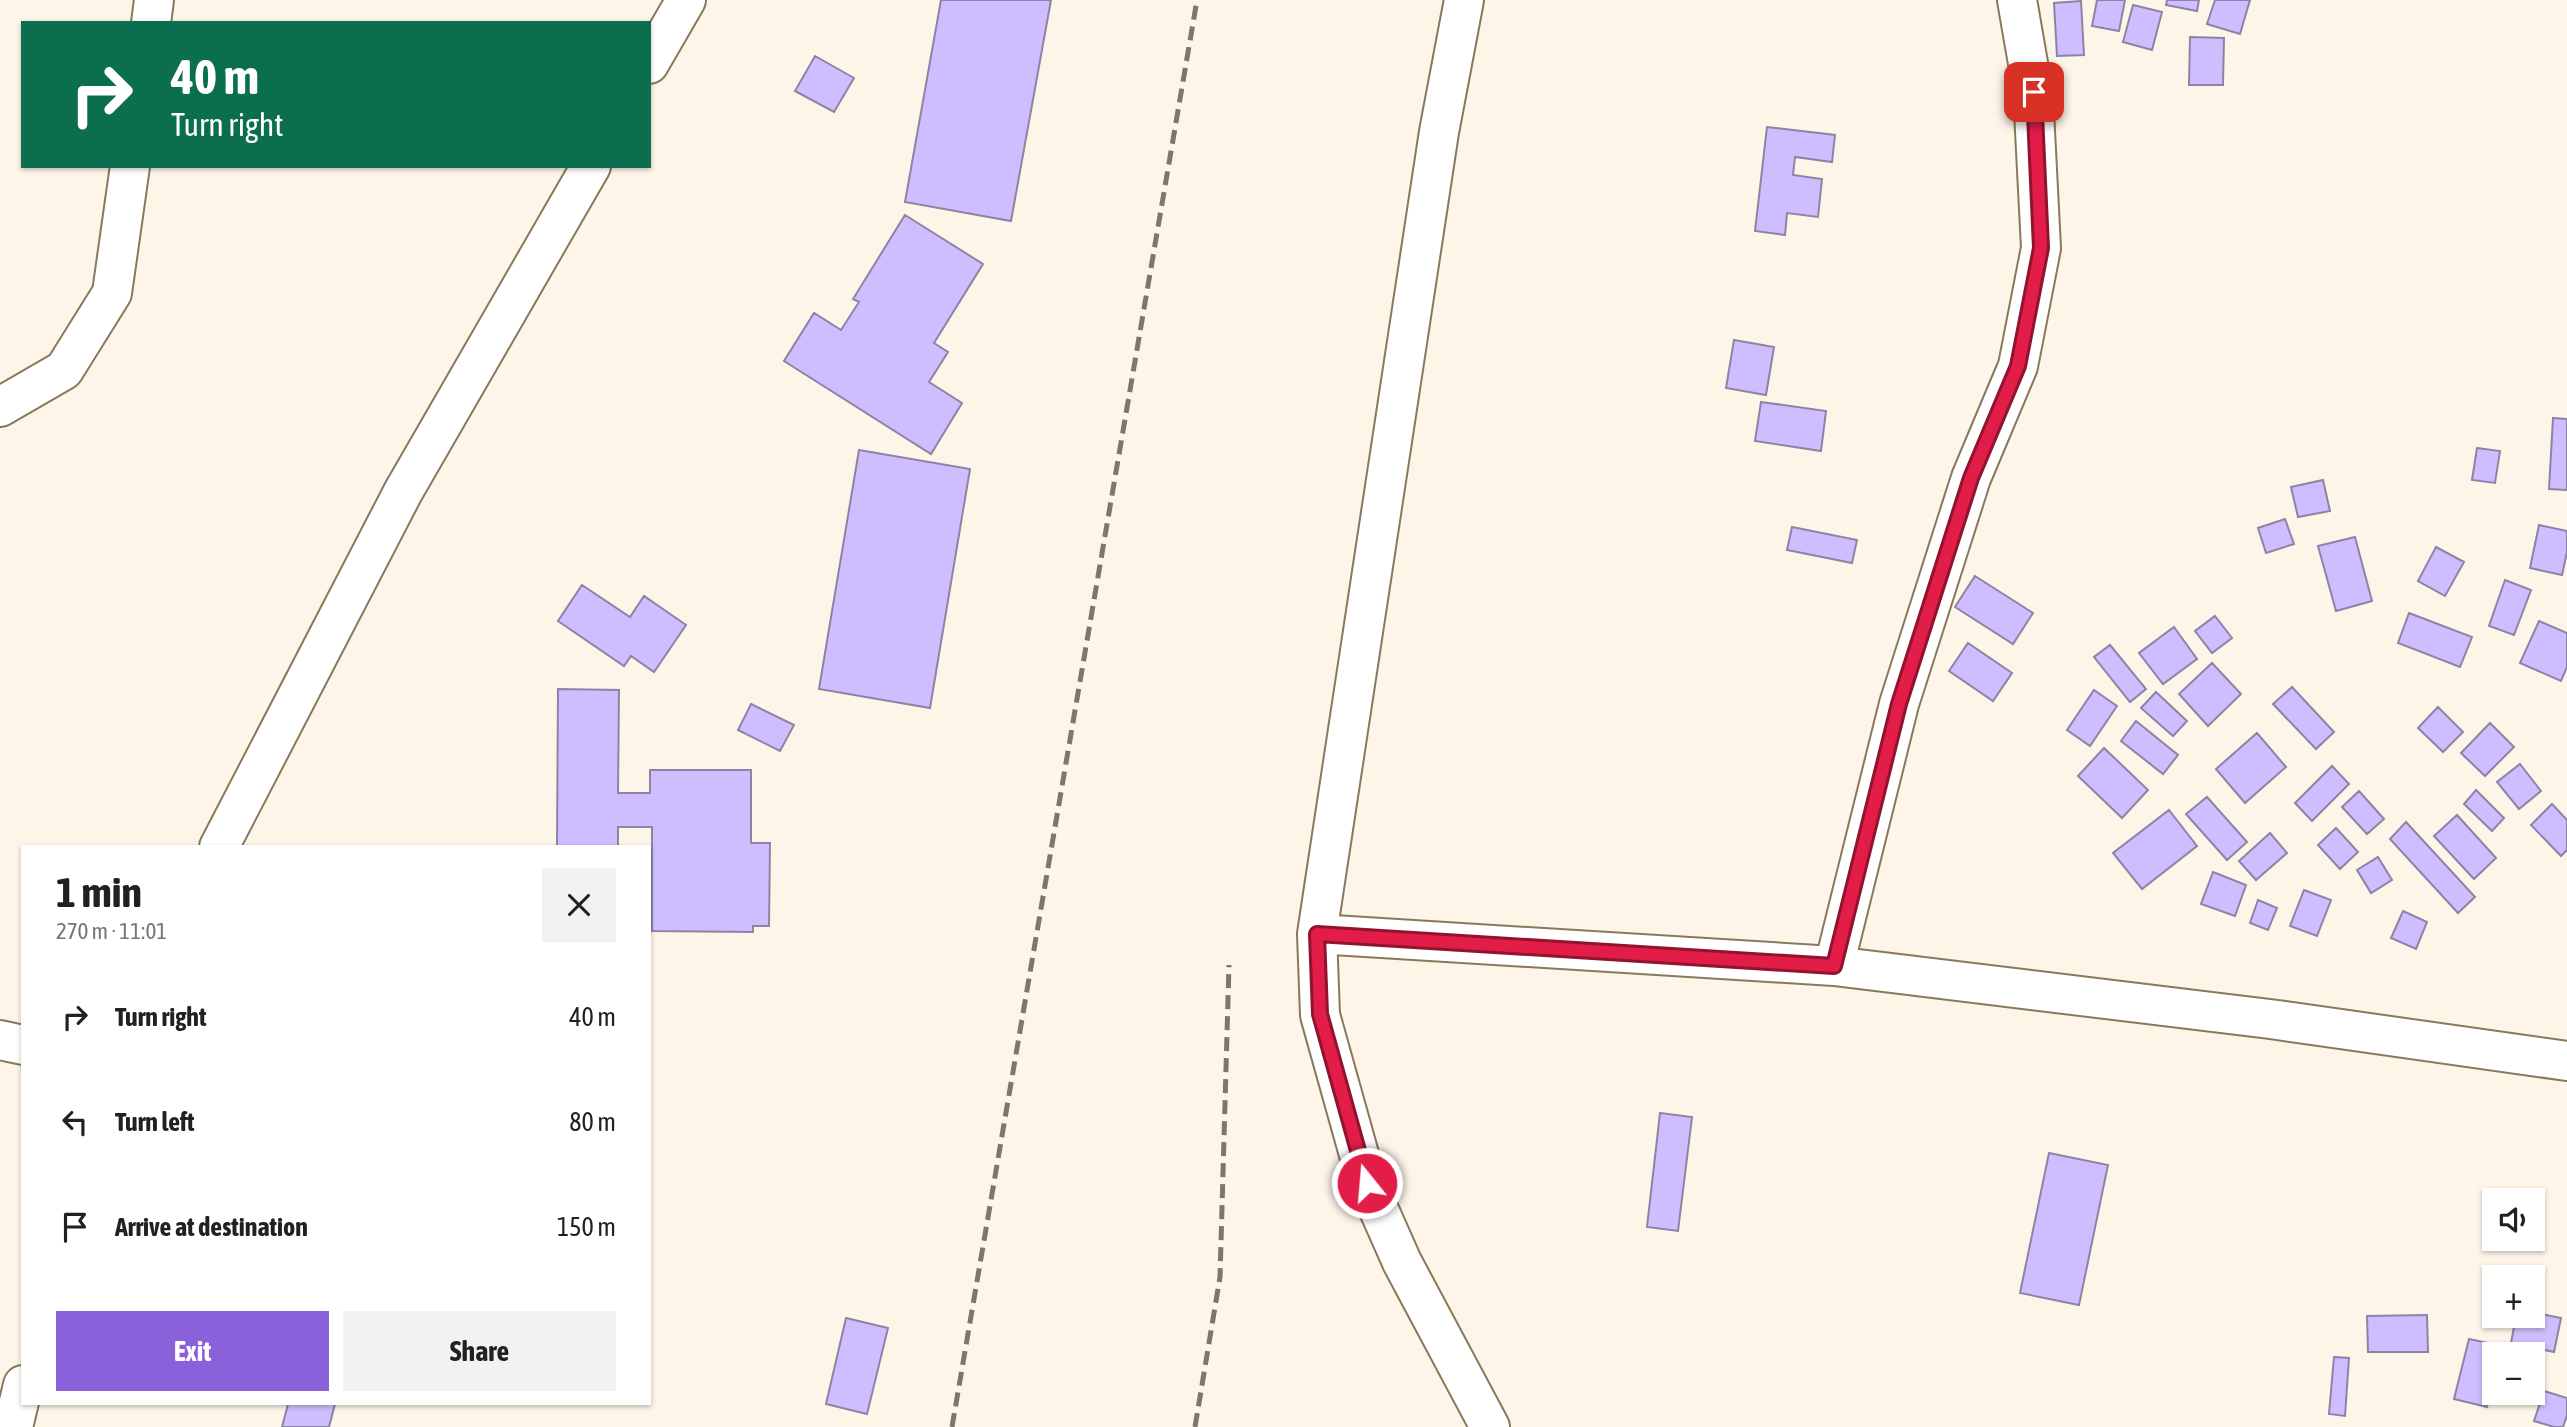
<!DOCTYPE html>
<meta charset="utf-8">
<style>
body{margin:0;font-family:"Asap Condensed",sans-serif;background:#f2f2f2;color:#202124;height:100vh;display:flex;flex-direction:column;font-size:26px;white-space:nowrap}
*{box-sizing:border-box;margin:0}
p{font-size:23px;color:#757577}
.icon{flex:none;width:38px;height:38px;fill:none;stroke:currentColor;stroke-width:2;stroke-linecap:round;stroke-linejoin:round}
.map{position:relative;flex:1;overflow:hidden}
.sheet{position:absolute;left:21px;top:845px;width:630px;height:560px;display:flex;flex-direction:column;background:#fff;border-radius:0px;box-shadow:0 2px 5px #0004}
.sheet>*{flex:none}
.guide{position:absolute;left:21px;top:21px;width:630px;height:147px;border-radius:0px;box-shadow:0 2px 5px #0004;background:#0b6e4f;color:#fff;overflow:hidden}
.buttons{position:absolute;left:2482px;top:1188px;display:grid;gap:14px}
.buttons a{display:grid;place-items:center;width:63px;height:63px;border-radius:0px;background:#fff;box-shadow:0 2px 5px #0004;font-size:35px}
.pin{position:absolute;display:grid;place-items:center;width:60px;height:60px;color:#fff;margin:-30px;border-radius:14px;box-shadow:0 4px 10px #0006}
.me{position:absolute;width:77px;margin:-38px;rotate:343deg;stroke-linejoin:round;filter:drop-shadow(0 0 5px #0008)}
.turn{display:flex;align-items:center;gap:24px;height:147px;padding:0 35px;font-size:32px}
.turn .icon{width:91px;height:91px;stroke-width:2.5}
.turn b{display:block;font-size:49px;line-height:60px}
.round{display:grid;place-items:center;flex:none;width:74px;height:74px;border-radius:0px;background:#f2f2f2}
.headline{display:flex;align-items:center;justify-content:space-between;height:119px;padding:0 35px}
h1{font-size:42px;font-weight:700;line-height:52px}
.button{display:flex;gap:14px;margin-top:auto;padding:14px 35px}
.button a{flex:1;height:80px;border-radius:0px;background:#8b61db;color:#fff;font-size:28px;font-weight:700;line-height:80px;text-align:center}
.button a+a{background:#f2f2f2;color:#202124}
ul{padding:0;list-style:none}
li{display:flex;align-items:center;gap:21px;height:105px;padding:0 35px}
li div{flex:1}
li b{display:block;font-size:26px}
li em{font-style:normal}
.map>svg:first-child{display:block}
.building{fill:#cfbeff;stroke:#8c84a4;stroke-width:2}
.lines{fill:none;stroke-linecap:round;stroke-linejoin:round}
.minor-casing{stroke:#8a785b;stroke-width:42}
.highway-casing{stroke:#8a785b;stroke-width:42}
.minor{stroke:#fff;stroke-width:38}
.highway{stroke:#fff;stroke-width:38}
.rail{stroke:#7d7669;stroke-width:5;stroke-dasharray:14 7;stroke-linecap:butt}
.route-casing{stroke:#92132f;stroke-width:18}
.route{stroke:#e11d48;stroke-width:12}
</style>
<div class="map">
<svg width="2567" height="1427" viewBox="0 0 2567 1427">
<rect width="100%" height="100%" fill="#fdf5e8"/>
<path class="building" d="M941 0H1051L1011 221 905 202Z
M2097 0H2125L2119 31 2092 26Z
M2167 0H2199L2197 11 2166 5Z
M2215 0H2250L2240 34 2207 24Z
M2081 1 2084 55 2057 56 2054 3Z
M2133 5 2162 12 2152 50 2123 42Z
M2190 37 2224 38 2223 85H2189Z
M815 56 854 78 834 112 795 91Z
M1767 127 1835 135 1832 162 1795 157 1793 175 1822 179 1818 217 1787 213 1785 235 1755 231Z
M905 215 983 264 934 343 948 352 929 382 962 403 931 454 784 361 814 313 841 330 859 302 853 299Z
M1734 340 1774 347 1766 395 1726 388Z
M1761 402 1826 411 1821 451 1755 441Z
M2553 418 2567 419V490L2549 489Z
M2477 448 2500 451 2495 483 2472 480Z
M859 450 970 469 930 708 819 689Z
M2323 480 2330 511 2298 517 2291 487Z
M2285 519 2294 544 2266 553 2258 528Z
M2539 525 2567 531V552L2562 575 2530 568Z
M1792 527 1857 540 1852 563 1787 550Z
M2355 537 2372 601 2336 611 2318 546Z
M2436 547 2464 562 2445 596 2418 581Z
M1975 576 2033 613 2013 644 1955 607Z
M2505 580 2531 590 2514 635 2489 626Z
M582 585 630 617 644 596 686 625 654 672 631 656 624 666 558 621Z
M2409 613 2472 637 2460 667 2398 643Z
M2215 616 2232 638 2212 653 2195 631Z
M2539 621 2567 633V667L2561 681 2520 663Z
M2174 627 2197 659 2163 684 2139 653Z
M1968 643 2012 673 1993 701 1949 671Z
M2110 645 2146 689 2130 702 2094 657Z
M2212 663 2241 694 2208 726 2179 694Z
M2292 687 2334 732 2316 749 2273 704Z
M558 689 619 690 618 793H650V770H751V843H770L769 926H753V932L652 931V827H618V847H557Z
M2094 690 2117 706 2090 746 2067 730Z
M2156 692 2187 721 2173 736 2141 708Z
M751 704 794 725 780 751 738 730Z
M2438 707 2463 732 2443 752 2418 728Z
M2136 721 2178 755 2163 774 2121 741Z
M2490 723 2514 747 2485 776 2461 753Z
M2257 733 2286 767 2245 803 2216 769Z
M2104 748 2148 790 2122 818 2078 776Z
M2520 764 2541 791 2519 809 2497 782Z
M2332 766 2349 784 2312 821 2295 803Z
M2476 790 2504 818 2492 831 2464 804Z
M2359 791 2384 819 2367 834 2342 807Z
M2207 797 2247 842 2227 860 2186 814Z
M2552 804 2567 820V850L2561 856 2531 825Z
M2169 810 2197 846 2142 889 2113 853Z
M2457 815 2496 858 2474 879 2434 836Z
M2406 822 2475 897 2458 913 2390 839Z
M2336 828 2358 852 2340 869 2318 845Z
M2270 833 2287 853 2256 880 2239 861Z
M2378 857 2392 880 2371 893 2357 870Z
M2213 872 2246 885 2235 916 2201 904Z
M2304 890 2331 900 2317 936 2290 926Z
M2258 900 2277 908 2268 930 2250 923Z
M2403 911 2427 922 2416 949 2391 938Z
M1660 1113 1692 1117 1678 1231 1647 1227Z
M2049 1153 2108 1165 2079 1305 2020 1293Z
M2532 1312 2561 1318 2554 1352 2511 1343 2516 1316H2532Z
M2427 1315 2428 1352H2368L2367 1316Z
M846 1318 888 1328 867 1414 826 1404Z
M2469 1339 2502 1346 2500 1354H2494V1379L2487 1407 2454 1399Z
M2334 1357 2349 1358 2345 1416 2329 1414Z
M2544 1391 2567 1398V1415L2563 1427H2554L2534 1421Z
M288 1404H335L329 1427H282Z"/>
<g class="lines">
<defs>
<path id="minor" d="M1464 0 1439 132 1317 934 1320 1015 1367 1183 1402 1262 1490 1427
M151 23 154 0
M0 407 64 370 112 293 130 166
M1317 934 1834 966 2270 1019 2567 1061
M1834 966 1899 704 1971 478 2018 366 2041 248 2033 92 2017 0
M0 1040 23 1045"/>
<path id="highway" d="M649 64 686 0
M219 847 403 492 591 166
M13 1427 23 1385"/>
</defs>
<use href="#minor" class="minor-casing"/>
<use href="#highway" class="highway-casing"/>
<use href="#minor" class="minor"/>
<use href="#highway" class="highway"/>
<path class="rail" d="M952 1427 1197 0
M1195 1427 1220 1277 1229 965"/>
</g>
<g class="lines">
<defs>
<path id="route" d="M1367 1183 1320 1014 1317 934 1834 966 1899 704 1971 478 2018 366 2041 248 2034 92"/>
</defs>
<use href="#route" class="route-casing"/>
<use href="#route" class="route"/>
</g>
</svg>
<div class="buttons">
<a><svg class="icon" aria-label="sound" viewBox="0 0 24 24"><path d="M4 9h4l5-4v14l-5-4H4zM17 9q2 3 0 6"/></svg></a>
<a>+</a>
<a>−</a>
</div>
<div class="pin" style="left:2034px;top:92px;background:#d93025"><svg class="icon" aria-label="arrive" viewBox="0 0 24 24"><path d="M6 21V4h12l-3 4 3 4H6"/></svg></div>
<svg class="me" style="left:1367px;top:1183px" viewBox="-20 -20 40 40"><circle r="17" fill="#e11d48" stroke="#fff" stroke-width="3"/><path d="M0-11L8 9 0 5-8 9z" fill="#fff"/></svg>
<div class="guide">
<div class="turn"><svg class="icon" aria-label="right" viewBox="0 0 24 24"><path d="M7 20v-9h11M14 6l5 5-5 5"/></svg><div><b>40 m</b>Turn right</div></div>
</div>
<section class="sheet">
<div class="headline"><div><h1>1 min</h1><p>270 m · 11:01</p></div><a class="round"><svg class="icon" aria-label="close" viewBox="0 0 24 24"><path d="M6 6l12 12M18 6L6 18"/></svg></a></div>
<ul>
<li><svg class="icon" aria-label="right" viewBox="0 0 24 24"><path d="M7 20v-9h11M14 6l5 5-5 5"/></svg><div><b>Turn right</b></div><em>40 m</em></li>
<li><svg class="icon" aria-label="left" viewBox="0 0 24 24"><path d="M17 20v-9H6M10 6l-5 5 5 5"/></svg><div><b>Turn left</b></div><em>80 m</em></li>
<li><svg class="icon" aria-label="arrive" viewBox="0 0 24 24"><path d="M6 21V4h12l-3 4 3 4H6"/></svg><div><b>Arrive at destination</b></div><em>150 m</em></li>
</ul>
<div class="button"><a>Exit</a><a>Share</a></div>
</section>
</div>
